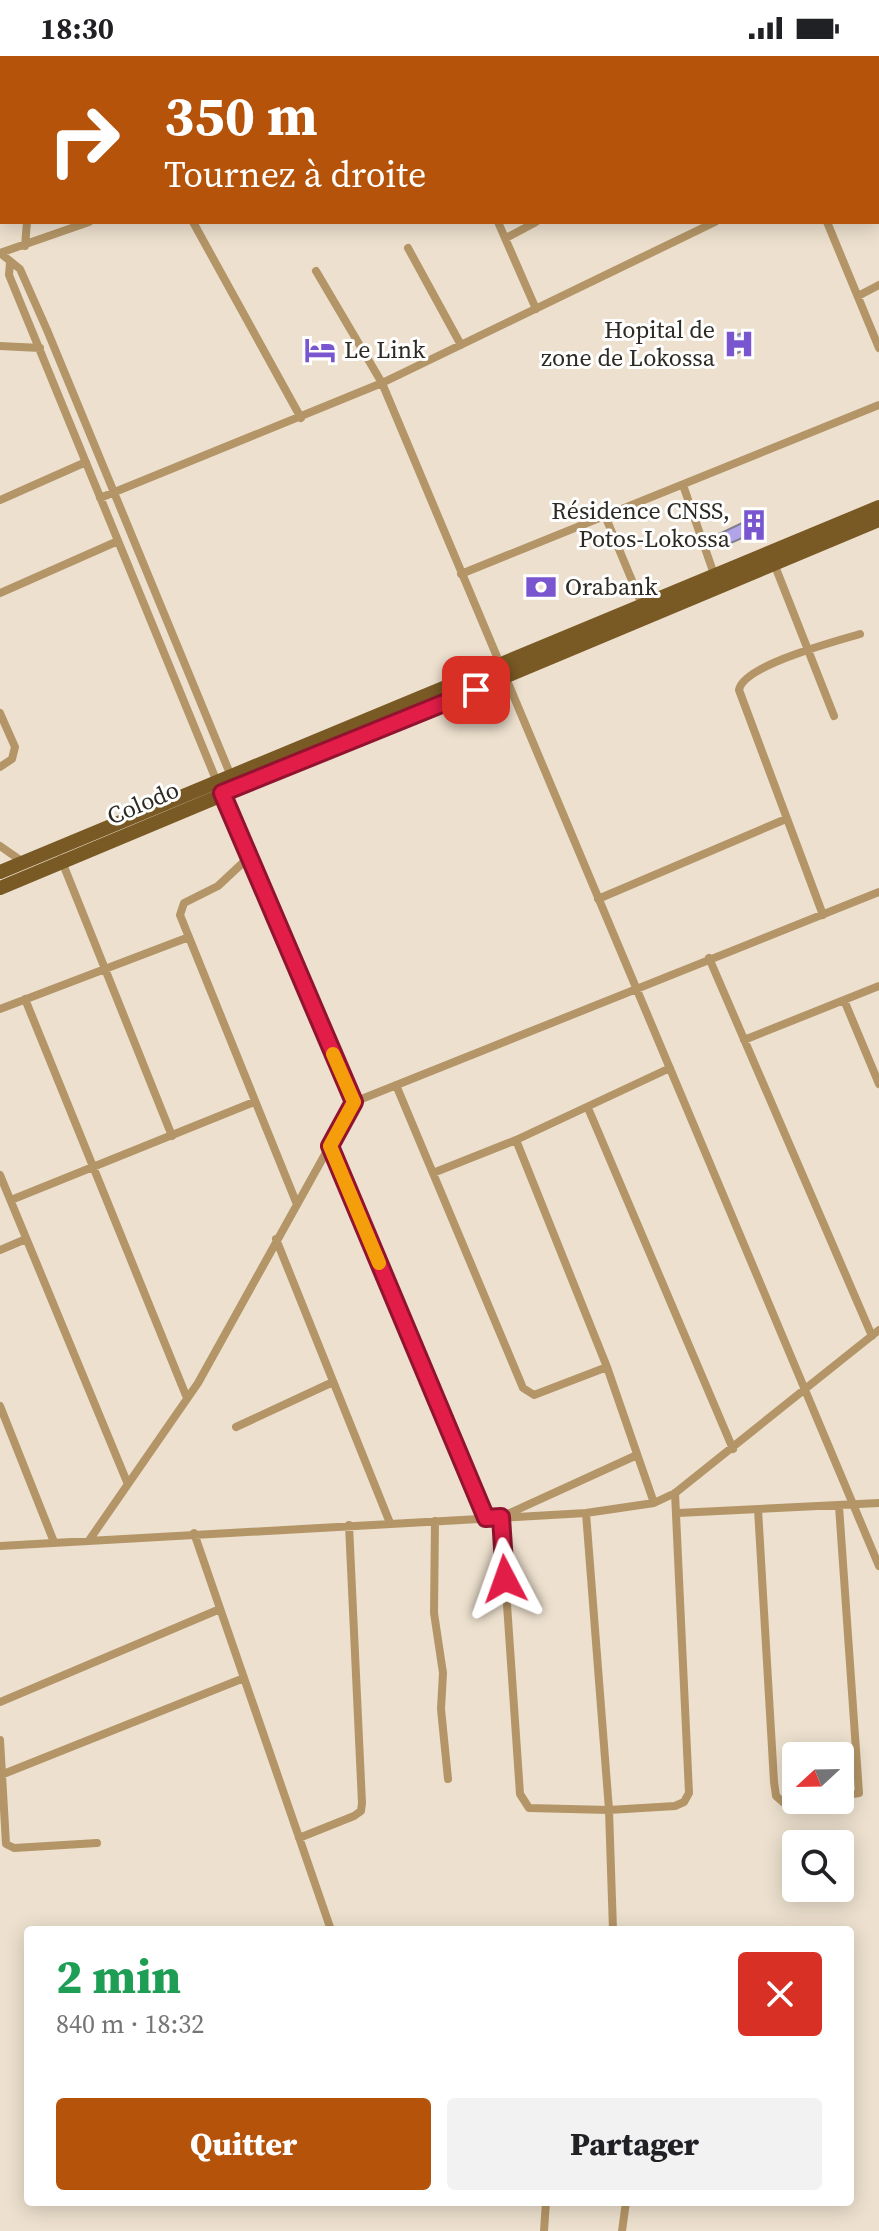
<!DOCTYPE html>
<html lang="fr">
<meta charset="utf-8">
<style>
body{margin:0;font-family:"Source Serif 4",serif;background:#f2f2f2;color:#202124;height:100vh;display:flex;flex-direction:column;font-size:30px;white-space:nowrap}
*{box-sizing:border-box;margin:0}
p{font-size:26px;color:#757577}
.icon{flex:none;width:44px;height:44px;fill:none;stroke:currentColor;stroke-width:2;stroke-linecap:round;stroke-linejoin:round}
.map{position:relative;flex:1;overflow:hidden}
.panel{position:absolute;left:24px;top:1870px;width:830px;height:280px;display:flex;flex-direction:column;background:#fff;border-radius:8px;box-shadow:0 4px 20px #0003}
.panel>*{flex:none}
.banner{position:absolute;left:0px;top:0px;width:880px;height:168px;box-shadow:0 4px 20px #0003;background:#b45309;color:#fff;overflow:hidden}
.needle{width:52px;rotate:248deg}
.tools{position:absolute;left:782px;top:1686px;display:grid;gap:16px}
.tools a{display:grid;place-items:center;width:72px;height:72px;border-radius:8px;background:#fff;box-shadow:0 4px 20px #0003;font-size:40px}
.pin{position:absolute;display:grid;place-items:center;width:68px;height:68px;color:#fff;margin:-34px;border-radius:16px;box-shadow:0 4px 12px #0006}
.me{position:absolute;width:88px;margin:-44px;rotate:356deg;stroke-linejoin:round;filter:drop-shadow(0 0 6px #0008)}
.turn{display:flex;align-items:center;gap:28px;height:168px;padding:0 32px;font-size:36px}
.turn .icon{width:104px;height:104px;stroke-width:2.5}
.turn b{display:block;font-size:56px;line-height:68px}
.round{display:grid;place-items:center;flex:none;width:84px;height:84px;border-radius:8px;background:#f2f2f2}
.headline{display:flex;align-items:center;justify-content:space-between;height:136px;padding:0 32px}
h1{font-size:48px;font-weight:800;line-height:60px;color:#1e9e55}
.primary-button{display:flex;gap:16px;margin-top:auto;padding:16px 32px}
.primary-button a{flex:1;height:92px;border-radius:8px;background:#b45309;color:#fff;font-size:32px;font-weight:800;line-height:92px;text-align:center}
.primary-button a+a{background:#f2f2f2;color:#202124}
.status{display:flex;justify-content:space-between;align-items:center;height:56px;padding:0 40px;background:#fff;direction:ltr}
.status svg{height:22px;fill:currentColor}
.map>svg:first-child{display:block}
.building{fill:#b2a4e9;stroke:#817e91;stroke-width:2}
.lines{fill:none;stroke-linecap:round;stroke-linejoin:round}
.minor{stroke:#b49567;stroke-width:8}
.primary{stroke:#795924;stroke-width:14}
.route-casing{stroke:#92132f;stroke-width:20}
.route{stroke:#e11d48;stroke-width:14}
.slow{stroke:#f59e0b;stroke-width:14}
.labels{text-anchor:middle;stroke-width:6;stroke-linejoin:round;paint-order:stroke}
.poi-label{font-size:24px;fill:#2e2922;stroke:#fff;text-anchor:end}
.street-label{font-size:24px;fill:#2e2922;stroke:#fff}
</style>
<div class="status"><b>18:30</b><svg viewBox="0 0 49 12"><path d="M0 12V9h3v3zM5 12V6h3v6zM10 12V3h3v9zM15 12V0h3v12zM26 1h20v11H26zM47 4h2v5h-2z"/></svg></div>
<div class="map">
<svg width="879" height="2175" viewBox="0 0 879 2175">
<rect width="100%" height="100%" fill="#ede0ce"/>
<path class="building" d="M745 276 751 292 732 299 726 283Z
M761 458 765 472 724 490 719 478Z"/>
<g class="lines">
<path class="minor" d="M210 0 211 2
M418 0 419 2
M521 0 522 2
M620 0 621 2
M724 0 725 2
M752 0 753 2
M855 0 856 2
M39 2V0
M734 2 738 0
M878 43 879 45
M878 130 879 129
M193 166 301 362
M498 166 536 253
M827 166 879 292
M506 182 536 166
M25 190 27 166
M408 192 461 289
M0 197 20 213 47 274 231 720
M0 197 89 166
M10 206 9 219 217 726
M316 215 382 327 879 1510
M858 240 879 229
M0 290 40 292
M683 429 715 521
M100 442 382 327 715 166
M0 444 86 406
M606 462 643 551
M775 510 834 660
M461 518 879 349
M0 537 118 485
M0 657 15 691 12 703 0 711
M222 738 354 1046
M0 790 23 806
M250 800 218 830 184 847 180 859 296 1146
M61 803 172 1080
M598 843 786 763
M823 859 739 634C743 609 837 585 860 578
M709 902 872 1280
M25 943 187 1342
M844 944 879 1028
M0 953 189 881
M744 984 879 930
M396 1029 523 1332 534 1339 607 1311
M588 1052 733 1393
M516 1084 607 1311 654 1447
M330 1090 486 1462
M433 1117 516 1084 670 1012
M0 1119 127 1426
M11 1144 254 1046
M276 1183 390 1467
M0 1194 26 1183
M0 1350 54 1486
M236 1371 333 1326
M637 1399 501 1461 520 1738 529 1752 609 1754 675 1750 684 1746 689 1737 675 1437
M839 1450 859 1737 840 1740
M758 1453 774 1726 776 1740 784 1747 808 1744
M586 1457 609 1754 613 1874
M678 1457 879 1447
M435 1465 434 1557 443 1617 441 1653 448 1723
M194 1477 331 1874
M90 1483 198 1327 354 1046 879 836
M0 1490 586 1457 654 1447 675 1437 879 1274
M0 1646 220 1553
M0 1684 6 1788 14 1792 97 1787
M1 1719 244 1622
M299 1782 354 1760 361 1755 362 1747 349 1469
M544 2175 546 2146
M622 2175 626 2146"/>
<path class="primary" d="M0 816 879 451
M0 832 879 464"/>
</g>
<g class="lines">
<defs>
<path id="route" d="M476 634 222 737 354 1046 330 1090 486 1462 501 1461 505 1523"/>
</defs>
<use href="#route" class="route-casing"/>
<use href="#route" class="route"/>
<path class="slow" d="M333 998 354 1046 330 1090 379 1207"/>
</g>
<defs>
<symbol id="hospital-bare" viewBox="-9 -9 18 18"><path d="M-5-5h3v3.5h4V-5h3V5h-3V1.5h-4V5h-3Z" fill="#7956cf" stroke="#fff" stroke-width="2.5" paint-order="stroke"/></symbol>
<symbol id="hotel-bare" viewBox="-9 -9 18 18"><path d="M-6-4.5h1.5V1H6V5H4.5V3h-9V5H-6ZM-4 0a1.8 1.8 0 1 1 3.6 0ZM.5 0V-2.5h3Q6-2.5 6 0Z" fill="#7956cf" stroke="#fff" stroke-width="2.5" paint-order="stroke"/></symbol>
<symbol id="building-bare" viewBox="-9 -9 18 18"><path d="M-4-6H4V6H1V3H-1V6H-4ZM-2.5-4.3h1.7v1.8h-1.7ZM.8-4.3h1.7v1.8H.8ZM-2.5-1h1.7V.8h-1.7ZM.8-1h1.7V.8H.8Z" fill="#7956cf" stroke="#fff" stroke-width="2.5" paint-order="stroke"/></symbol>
<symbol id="bank-bare" viewBox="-9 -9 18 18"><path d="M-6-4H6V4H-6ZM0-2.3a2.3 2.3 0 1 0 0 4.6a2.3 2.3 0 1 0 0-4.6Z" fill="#7956cf" stroke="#fff" stroke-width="2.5" paint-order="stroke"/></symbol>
</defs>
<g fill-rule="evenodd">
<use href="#hospital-bare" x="717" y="266" width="44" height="44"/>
<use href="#hotel-bare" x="298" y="272" width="44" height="44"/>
<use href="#building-bare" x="732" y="447" width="44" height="44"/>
<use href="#bank-bare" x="519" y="509" width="44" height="44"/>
</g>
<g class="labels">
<g class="poi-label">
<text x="715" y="282">Hopital de<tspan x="715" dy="28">zone de Lokossa</tspan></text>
<text x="344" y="302" text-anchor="start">Le Link</text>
<text x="730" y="463">Résidence CNSS,<tspan x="730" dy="28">Potos-Lokossa</tspan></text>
<text x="565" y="539" text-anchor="start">Orabank</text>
</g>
<g class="street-label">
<text transform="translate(143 747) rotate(-23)" y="8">Colodo</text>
</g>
</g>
</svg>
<div class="tools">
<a><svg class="needle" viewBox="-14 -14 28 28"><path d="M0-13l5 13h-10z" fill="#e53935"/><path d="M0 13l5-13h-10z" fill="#757577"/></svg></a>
<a><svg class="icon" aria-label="search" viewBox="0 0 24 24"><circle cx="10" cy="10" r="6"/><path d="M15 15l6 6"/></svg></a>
</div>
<div class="pin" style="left:476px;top:634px;background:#d93025"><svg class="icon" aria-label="arrive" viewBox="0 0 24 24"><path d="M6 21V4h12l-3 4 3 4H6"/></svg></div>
<svg class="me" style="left:505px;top:1523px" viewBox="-20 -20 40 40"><path d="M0-17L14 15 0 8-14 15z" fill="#e11d48" stroke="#fff" stroke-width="4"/></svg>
<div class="banner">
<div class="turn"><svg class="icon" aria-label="right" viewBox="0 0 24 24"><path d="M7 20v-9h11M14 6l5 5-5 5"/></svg><div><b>350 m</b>Tournez à droite</div></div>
</div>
<section class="panel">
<div class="headline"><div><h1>2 min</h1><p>840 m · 18:32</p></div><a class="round" style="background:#d93025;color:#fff"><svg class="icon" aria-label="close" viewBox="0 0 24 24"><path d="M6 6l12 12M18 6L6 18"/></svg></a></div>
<div class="primary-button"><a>Quitter</a><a>Partager</a></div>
</section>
</div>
